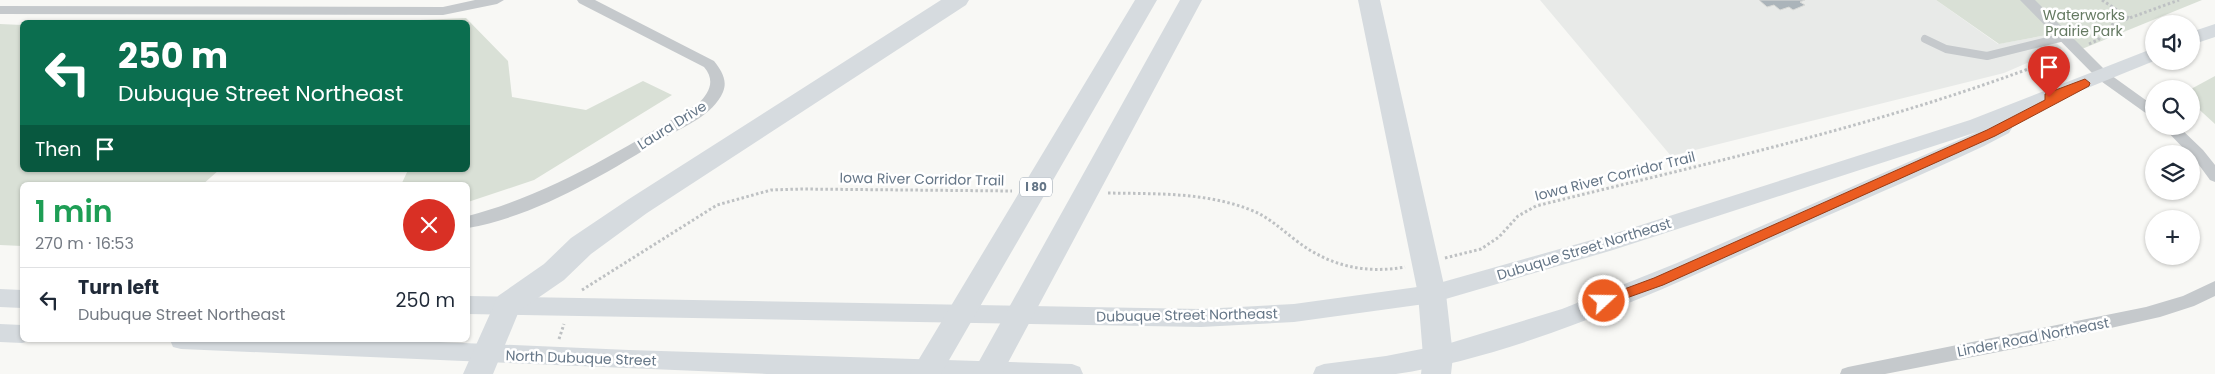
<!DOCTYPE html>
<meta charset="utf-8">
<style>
body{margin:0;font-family:Poppins,sans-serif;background:#f2f2f3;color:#1f2937;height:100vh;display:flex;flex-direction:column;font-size:19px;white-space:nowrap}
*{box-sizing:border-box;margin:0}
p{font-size:16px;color:#747a83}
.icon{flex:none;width:28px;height:28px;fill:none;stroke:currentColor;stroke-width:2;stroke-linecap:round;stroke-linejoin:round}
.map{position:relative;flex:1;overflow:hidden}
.panel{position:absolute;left:20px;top:182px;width:450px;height:160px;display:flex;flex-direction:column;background:#fff;border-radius:8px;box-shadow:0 1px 4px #0004}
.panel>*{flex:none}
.hud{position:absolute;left:20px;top:20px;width:450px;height:152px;border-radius:8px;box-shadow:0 1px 4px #0004;background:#0b6e4f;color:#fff;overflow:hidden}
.fabs{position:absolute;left:2145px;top:15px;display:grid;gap:10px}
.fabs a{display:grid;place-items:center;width:55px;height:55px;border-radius:50%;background:#fff;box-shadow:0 1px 4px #0004;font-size:25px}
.pin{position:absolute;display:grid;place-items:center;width:42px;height:42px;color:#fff;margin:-51px -21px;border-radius:50% 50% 50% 0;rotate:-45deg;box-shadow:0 0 5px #0007}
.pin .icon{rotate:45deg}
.me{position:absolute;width:55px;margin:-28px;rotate:69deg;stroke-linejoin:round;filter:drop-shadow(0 0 4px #0008)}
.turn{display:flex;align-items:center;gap:18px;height:105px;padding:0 15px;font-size:22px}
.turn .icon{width:65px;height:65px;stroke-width:2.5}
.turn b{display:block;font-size:35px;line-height:42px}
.then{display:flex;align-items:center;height:48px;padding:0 15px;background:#0003;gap:10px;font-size:19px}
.round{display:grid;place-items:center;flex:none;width:52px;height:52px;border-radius:26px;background:#f2f2f3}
.head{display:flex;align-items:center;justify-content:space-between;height:85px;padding:0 15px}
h1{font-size:30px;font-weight:600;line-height:38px;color:#1e9e55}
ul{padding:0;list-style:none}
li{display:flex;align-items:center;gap:15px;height:65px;padding:0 15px;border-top:1px solid #e0e1e3}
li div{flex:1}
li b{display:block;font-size:19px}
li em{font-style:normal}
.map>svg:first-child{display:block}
.built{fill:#e8eae8}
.green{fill:#d9e0d6}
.building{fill:#abb4ba;stroke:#d9dad7}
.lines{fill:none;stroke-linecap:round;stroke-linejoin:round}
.path{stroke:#bec1c3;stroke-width:3;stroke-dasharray:2.5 2.5;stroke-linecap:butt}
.lane{stroke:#c5c9cc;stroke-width:8}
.street{fill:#c5c9cc;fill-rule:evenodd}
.secondary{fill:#d6dbdf;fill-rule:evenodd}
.highway{fill:#d6dbdf;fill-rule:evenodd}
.route{fill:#eb5c21;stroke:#993c15}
.labels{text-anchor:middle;stroke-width:5;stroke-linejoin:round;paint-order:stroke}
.shield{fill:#fff;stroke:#939fab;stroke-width:1}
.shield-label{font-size:12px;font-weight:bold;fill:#657687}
.park-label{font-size:14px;fill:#647961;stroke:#fff}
.street-label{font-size:14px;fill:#657687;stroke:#fff}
</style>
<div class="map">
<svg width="2215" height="374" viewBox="0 0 2215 374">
<rect width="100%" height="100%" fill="#f8f8f5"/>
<path class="built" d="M1540 0H1936L1998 44 2047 35 2062 48 2004 73 1671 156Z"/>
<path class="green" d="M1936 0H2202L2077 51 2064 37 2047 35 1999 44Z
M466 18 508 61 512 97 586 110 643 81 672 95 534 180 468 202V185H401L408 170H468V22H374Z
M0 24 22 25V170H219L202 185H22V246L0 245Z
M2215 76V124L2191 102V89Z"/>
<path class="building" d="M1759 0H1805L1800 2 1805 5 1793 10 1789 7 1780 10 1774 5 1767 7Z"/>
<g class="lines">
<path class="path" d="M2102 0 2129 18
M2089 44 2098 40 2113 24 2179 0
M1108 193C1156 194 1205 192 1251 210 1269 217 1282 230 1298 242 1330 266 1365 274 1405 267
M1445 258 1481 249 1499 237 1518 216 1536 206C1716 161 1892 123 2065 55
M582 290 717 205 771 190 802 189 1012 191
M559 339 564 324"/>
<path class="lane" d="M1925 39 1946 49 1987 56 2064 37"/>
<path class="street" d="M475 0H504L497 4 443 15 0 14V6L443 7Z
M577 0H595L714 61C721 70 728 80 723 92 713 115 685 126 664 138 603 175 539 215 468 228V216C552 194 623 149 698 104 709 93 716 81 704 67L579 3Z
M2020 0H2035L2108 73 2154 106V119L2098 79Z
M2162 126H2178L2203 150 2215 165V182L2210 180 2191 154H2189Z
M2215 281V296L2194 306 2160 317 2039 344 1885 374H1840L1842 369 1848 367 2146 307 2183 296Z"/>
<path class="secondary" d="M2215 24V37L2191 45V32Z
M2154 48V61L2004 122 2009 123 2012 128 2009 133 1984 146C1914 179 1841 209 1770 241 1655 293 1521 355 1396 374 1369 374 1340 374 1313 374L1316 367 1324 364 1386 356 1447 344 1562 309 1677 263 1977 132 1613 250 1432 303 1294 322 1201 327 468 314V296L1201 309 1294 304 1432 285 1613 234 1970 120Z
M0 289 22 290V308L0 307Z
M0 324 22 325V340L30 341 22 343 0 342Z
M170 340H393L629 350 1072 364 1080 367 1083 374H767L181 349 173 347Z"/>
<path class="highway" d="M941 0H969L966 5 647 213 591 254 564 280 519 311 493 374H463L498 296 544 264 571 238 629 199Z
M1135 0H1157L941 374H910Z
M1180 0H1202L1002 374H972Z
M1358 0H1380L1446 294 1453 356 1451 374H1421L1423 356 1418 294Z"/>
</g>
<path class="route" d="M2085 79 2090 83 2089 86 1995 136 1663 285 1604 306 1598 301 1600 298 1654 278 1987 130 2045 100V94Z"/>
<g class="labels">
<rect class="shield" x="1020" y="177.5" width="32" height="19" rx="4"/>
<g class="shield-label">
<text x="1036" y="191">I 80</text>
</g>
<g class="park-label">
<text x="2084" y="20">Waterworks<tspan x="2084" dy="16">Prairie Park</tspan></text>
</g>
<g class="street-label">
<text transform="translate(672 125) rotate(-32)" y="5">Laura Drive</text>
<text transform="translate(1615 176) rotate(-14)" y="5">Iowa River Corridor Trail</text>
<text transform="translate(922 179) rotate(1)" y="5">Iowa River Corridor Trail</text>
<text transform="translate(1584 249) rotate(-17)" y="5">Dubuque Street Northeast</text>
<text transform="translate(1187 315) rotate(-1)" y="5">Dubuque Street Northeast</text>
<text transform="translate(2033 337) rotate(-11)" y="5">Linder Road Northeast</text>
<text transform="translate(581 358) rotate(2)" y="5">North Dubuque Street</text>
</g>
</g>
</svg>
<div class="fabs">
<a><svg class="icon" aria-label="sound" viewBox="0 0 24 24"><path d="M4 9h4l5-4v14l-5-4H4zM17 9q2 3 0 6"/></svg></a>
<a><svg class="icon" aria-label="search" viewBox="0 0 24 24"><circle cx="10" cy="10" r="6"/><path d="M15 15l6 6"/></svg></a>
<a><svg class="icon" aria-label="layers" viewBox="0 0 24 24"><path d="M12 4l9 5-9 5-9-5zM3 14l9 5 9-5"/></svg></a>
<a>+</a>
</div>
<div class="pin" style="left:2049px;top:97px;background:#d93025"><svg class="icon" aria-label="arrive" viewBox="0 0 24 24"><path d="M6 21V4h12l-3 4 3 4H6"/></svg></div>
<svg class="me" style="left:1604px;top:301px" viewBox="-20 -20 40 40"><circle r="17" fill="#eb5c21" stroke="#fff" stroke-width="3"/><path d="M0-11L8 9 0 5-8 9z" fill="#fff"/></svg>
<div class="hud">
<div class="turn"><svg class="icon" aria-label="left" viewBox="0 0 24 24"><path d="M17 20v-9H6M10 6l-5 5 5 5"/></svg><div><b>250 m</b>Dubuque Street Northeast</div></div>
<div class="then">Then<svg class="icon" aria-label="arrive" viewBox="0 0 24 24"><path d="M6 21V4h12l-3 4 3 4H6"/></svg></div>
</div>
<section class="panel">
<div class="head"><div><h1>1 min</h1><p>270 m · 16:53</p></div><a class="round" style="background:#d93025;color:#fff"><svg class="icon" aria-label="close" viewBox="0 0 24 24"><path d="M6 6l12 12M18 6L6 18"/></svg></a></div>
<ul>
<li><svg class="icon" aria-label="left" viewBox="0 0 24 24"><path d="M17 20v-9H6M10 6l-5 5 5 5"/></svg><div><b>Turn left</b><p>Dubuque Street Northeast</p></div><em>250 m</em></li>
</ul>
</section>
</div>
